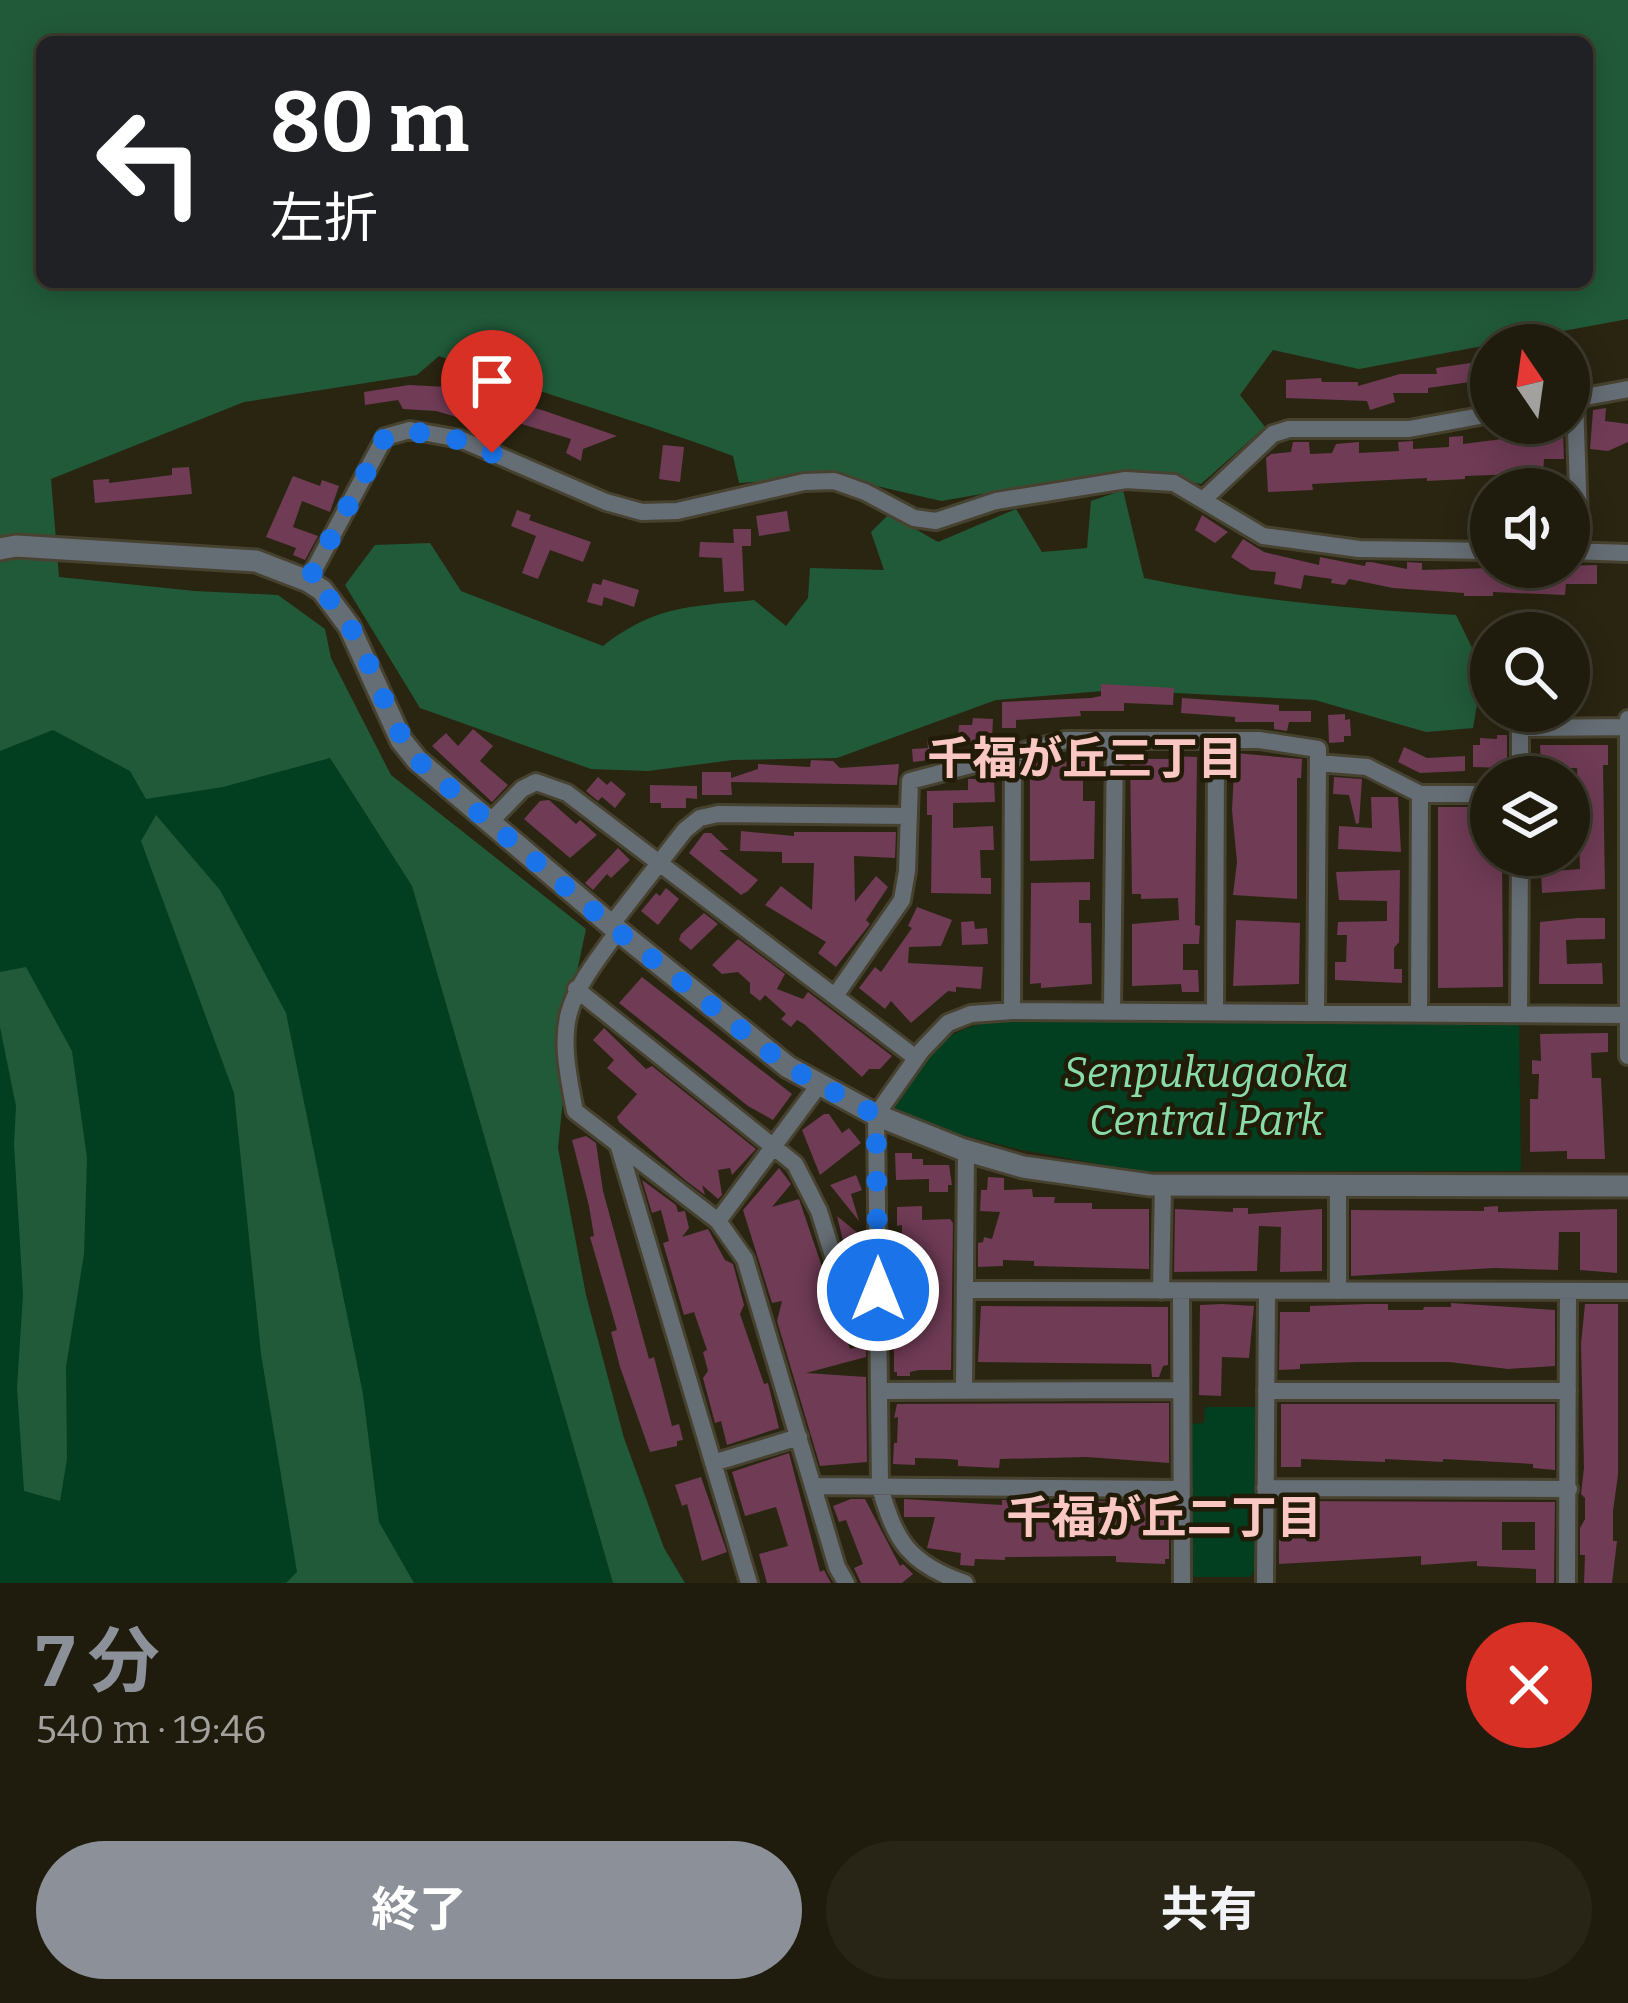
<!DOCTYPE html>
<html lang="ja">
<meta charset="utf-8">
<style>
body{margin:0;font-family:Bitter,"Noto Sans JP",serif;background:#282516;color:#f1f3f6;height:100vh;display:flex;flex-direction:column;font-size:45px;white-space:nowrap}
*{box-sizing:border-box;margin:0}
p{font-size:39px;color:#a2a19d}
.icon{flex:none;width:66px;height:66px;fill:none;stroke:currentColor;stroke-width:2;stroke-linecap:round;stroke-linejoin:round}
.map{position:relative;height:1583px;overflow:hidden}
.drawer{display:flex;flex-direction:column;background:#201c0d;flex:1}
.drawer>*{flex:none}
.banner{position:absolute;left:36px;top:36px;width:1557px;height:252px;border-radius:18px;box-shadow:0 6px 30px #0003,0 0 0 3px #3d3a2e;background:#202124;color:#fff;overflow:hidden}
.needle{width:78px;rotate:347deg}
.controls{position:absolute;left:1470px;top:324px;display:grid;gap:24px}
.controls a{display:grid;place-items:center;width:120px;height:120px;border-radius:50%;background:#201c0d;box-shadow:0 6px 30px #0003,0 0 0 3px #3d3a2e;font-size:60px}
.pin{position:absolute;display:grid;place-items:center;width:102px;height:102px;color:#fff;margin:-123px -51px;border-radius:50% 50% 50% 0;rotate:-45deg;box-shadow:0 0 12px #0007}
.pin .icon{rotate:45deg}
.me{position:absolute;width:132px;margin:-66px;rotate:0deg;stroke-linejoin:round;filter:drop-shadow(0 0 9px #0008)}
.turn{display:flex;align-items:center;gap:42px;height:252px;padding:0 36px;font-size:54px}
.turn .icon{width:156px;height:156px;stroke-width:2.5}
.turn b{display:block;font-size:84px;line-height:102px}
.round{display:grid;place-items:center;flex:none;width:126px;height:126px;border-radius:63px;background:#282516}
.summary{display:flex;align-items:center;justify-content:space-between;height:204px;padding:0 36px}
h1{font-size:72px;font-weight:700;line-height:90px;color:#8c9099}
.cta{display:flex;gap:24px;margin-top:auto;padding:24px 36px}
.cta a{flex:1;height:138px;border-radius:72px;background:#8c9099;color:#fff;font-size:48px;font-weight:700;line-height:138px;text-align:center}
.cta a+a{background:#282516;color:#f1f3f6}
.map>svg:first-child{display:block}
.green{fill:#023e20}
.forest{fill:#215a39;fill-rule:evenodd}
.building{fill:#6f3b55;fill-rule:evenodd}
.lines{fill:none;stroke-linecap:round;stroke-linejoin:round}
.minor-casing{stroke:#474230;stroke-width:22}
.tertiary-casing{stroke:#474230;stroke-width:27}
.minor{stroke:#666e75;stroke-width:16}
.tertiary{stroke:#666e75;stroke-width:21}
.route{stroke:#1a73e8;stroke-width:21;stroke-dasharray:0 37.8}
.labels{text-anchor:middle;stroke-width:9;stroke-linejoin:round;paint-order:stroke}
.park-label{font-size:42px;font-style:italic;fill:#89dca7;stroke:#211b08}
.neighbourhood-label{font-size:45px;font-weight:bold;fill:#fbc7c3;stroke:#211b08}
</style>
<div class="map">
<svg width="1628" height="1583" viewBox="0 0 1628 1583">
<rect width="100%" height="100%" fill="#2a2511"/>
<path class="green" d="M0 609 265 656 412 886 613 1583H0Z
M1010 1020 1519 1023 1521 1171H1137L1022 1150 954 1133 891 1109C930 1055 938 1025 1010 1020Z
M1205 1407H1256V1569L1250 1577H1195L1187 1569V1424L1204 1423Z"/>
<path class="forest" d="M0 0H1628V319L1359 369 1273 350 1240 395 1265 427 1201 484 1128 469 941 501 834 476 739 483 733 456C636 420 536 392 439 356L417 375 244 402 51 479 59 577 195 591 278 595 325 629 331 658 391 775 586 929 575 981 558 1148 586 1295 624 1438 664 1548 685 1583H613L412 886 330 758 223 787 146 799 130 771 53 730 0 751ZM42 42H1587V282H42Z
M1123 490 1144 578C1248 600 1350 609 1456 615L1483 670 1473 728 1426 732 1315 700 1115 690 996 700 837 758 733 760 648 771 591 769 420 708 345 585 375 545 430 543 461 591 603 646C656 605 690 607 754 600L786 626 808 598 810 568 884 570 871 532 889 514 938 542 1016 509 1042 552 1087 548 1091 501Z
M156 815 220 890 286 1013 363 1394 379 1522 414 1583H286L297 1572 261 1354 234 1093 141 841Z
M26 967 72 1051 87 1158 84 1254 66 1367 67 1459 60 1501 24 1491 17 1388 23 1294 14 1144 16 1106 0 1027V972Z"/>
<path class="building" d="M1491 360V379L1428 388V393H1393L1395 402 1370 410 1367 401 1286 398V380L1321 378 1322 382H1358V386L1400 374H1437L1436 368Z
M409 385 447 387 477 396 470 421 436 411 403 409 398 400 365 405 364 392Z
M520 404 542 410 617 436 583 449 581 461 566 453 571 439 515 422Z
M1606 408 1605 421 1628 424V442L1608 451 1590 449 1593 410Z
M1535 423H1548V428L1563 430 1564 459H1544L1543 473 1465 476V479L1427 481V478L1312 484 1313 490 1268 492 1266 458 1271 454 1291 452 1293 442H1309L1310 454 1332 453 1336 444 1359 442V453L1399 451 1398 442 1413 441V449L1449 447V437L1463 436V444L1502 439V430Z
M663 445 684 447 680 482 659 479Z
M189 467 192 494 95 503 93 480 109 479V483L172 475V468Z
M293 476 320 486 322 480 339 486 330 512 302 501 293 527 318 536 305 560 293 555 296 548 266 537Z
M517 510 531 515 529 520 591 542 583 562 550 550 538 579 522 573 536 536 511 526Z
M787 511 790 531 759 536 756 516Z
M1202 515 1228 532 1215 543 1195 530Z
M733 529H751V546H742L744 591 724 592 722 558 699 557 700 542 734 543Z
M1243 539 1264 552 1319 565 1320 557 1365 566 1366 562H1371L1407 569V562L1422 563V570L1597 565V584H1566L1565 595 1493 592V596H1464V593L1393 588 1349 579 1345 585 1331 583 1332 579 1304 575 1301 589 1274 584 1276 572 1251 570 1231 557Z
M603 579 639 590 634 607 604 597 602 606 587 602 593 583 601 585Z
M1101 684 1174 688 1173 705 1124 703V711H1080L1081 716 1016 720V728H1002V702L1091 698 1101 696Z
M1182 698 1279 705V711H1311V722H1289L1287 731 1274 729V722H1235V717L1181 713Z
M1345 714V720L1350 719 1351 736H1344V742L1329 743 1328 715Z
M973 718 993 719 992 739 986 738V743L958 741 959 725H972Z
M473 729 493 746 480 761 508 785 492 802 432 746 446 733 458 746Z
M1497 735H1507V768L1473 767V745H1480V738L1497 739Z
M950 738 951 752H946V758L913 762 912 749 928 748 927 740Z
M1540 745H1608V765H1603L1605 889 1542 893 1541 872 1580 869 1577 768 1541 769Z
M1404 747 1427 758 1465 756V771L1420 773 1398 762Z
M1069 753H1095L1096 775 1083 776V801H1095L1094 859 1030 861V763L1069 761Z
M1235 753 1302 759 1301 778H1297V899L1233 895 1237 862 1232 810Z
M1171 756 1197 757 1195 925 1200 926 1199 944H1183V970H1198L1199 992H1182L1181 984 1132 986V924L1179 920 1178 898 1141 899V894H1132L1130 759H1171Z
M811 760 833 761 840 768 899 764 897 785 731 782 732 795H702V772H731V778L758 769V764L810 767Z
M598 777 607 785 611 781 626 794 615 808 602 797 598 801 586 791Z
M1334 777 1362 779 1359 823 1356 824 1349 795 1333 794Z
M968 779H994L995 802 953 803V828L993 826 994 850H980L981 878H991V894L931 893 932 815H927V791L968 790Z
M650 785 697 786V799L686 798V808H661V803H650Z
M1371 797H1398L1401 852 1338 849 1339 826 1372 828Z
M549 800 576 824 580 820 597 835 570 858 524 819 540 801Z
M1438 807H1491V855H1502L1503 987 1438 988Z
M741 831 794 836V832H896L895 858 854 856 855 902 876 876 888 887 866 920 870 924 836 967 818 953 826 942 765 905 781 886 812 910 814 863H782V852L740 851Z
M704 833H711L729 850H719L758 880 748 891 741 895 689 853Z
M618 848 630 860 611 878 607 874 593 890 585 883Z
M1400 870 1399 942 1394 948V969H1402V983L1335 980V962H1346L1347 935H1337L1338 922 1387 921V901L1339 900 1336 872Z
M1090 882V900H1079V923H1091L1092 984 1041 988V983L1030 984 1031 883Z
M666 888 679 899 658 925 641 911 656 893 660 896Z
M917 907 952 920 941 946 909 947 908 963 983 967 981 989 956 987V992L948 991 911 1023 891 1001 885 1009 859 988 875 967 881 972 912 928 908 926Z
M704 913 718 924 691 950 679 940 681 934Z
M1578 918H1605V939L1566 940 1567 964 1602 963 1603 984H1539L1540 922Z
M1236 920 1300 923 1299 984 1233 986Z
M974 921 975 929 987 928 988 944 962 945 961 922Z
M738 939 785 974 777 989 803 999 808 992 892 1056 880 1069H869L862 1077 804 1024 797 1020 791 1027 781 1019 786 1014 765 995 760 1001 750 993V983L738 972 722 974 712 965Z
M642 977 792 1094 773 1120 748 1106 619 1003Z
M604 1028 646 1069 652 1066 756 1149 732 1175 730 1168 718 1170 722 1195 718 1199 702 1185 705 1195 685 1180 619 1122 617 1117 637 1094 607 1068 614 1060 593 1040Z
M1608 1033V1052L1591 1053 1592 1078H1601L1605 1159H1567V1151L1530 1152V1099H1538L1539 1074H1532V1060L1541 1061 1540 1034Z
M824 1114H829L842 1133 849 1128 861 1143 820 1175 802 1130Z
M586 1136 596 1143 603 1191 649 1359 654 1357 672 1426 679 1424 683 1440 677 1441V1446L650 1452 620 1367 611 1332 617 1330 590 1237 594 1236 589 1206 572 1140Z
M895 1153H912V1159H923V1165H949L952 1185H948V1192H929V1179L896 1180Z
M779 1168 791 1184 772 1207 799 1199 850 1349 865 1345 866 1349V1357L806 1373 866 1377 867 1462 820 1466 777 1321 782 1301 772 1303 743 1210Z
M856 1175 862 1190 851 1194 859 1221 830 1185Z
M988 1177 1004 1178V1190L1032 1189 1033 1197H1055L1054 1203H1092V1209H1149V1269L1034 1266V1261L1003 1260V1266L978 1267V1243L983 1242 984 1237 992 1239 1000 1212 980 1211 981 1190H987Z
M642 1180 676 1205 678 1212 685 1211 689 1228 682 1237 708 1229 725 1260 733 1264 744 1305 740 1314 764 1384 768 1383 779 1428 727 1445 721 1421 715 1423 703 1378 708 1371 703 1352 707 1350 694 1312 684 1315 663 1243 669 1241 661 1210 652 1213Z
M922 1206V1220L950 1219 953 1223 951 1370H919L910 1372V1376H897V1372H894V1300L901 1294 902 1264 921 1259 919 1247 902 1249V1225L897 1226V1207Z
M1498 1206V1212L1617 1209V1273L1580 1270V1232H1559L1558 1270 1495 1268 1351 1276V1210L1484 1211V1207Z
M1233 1208H1248V1214L1322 1209V1271L1280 1272 1281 1227 1259 1226 1257 1271 1174 1272 1175 1209 1233 1212Z
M837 1216 865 1239 863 1255 847 1257Z
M1451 1303 1555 1310V1366L1508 1369 1449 1362H1359L1300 1364V1369L1279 1370 1280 1312H1310V1306L1367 1304H1388V1310H1423L1424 1307H1451Z
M1222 1304 1254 1306 1249 1358 1222 1357 1221 1396 1199 1395 1200 1305Z
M1585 1304H1618V1475L1613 1511V1541H1617L1612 1583H1584L1585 1555H1580V1528L1585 1519V1498L1581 1494 1584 1468 1581 1344Z
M981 1306 1168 1307V1365L1163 1366 1159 1377H1152L1151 1364 978 1362Z
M1169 1403V1463L1087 1457 1000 1459 999 1468 958 1466V1460L950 1459 915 1458V1465L893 1464 894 1443H897L898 1417 894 1418 897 1404Z
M1281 1404H1555V1470L1533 1468V1464L1443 1459V1462L1385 1459V1462L1301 1459V1467H1281Z
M789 1453 820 1572 824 1570 831 1583H767L759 1554 788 1546 776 1507 745 1516 732 1472Z
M701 1477 727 1552 702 1561 687 1504 682 1506 675 1485Z
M851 1499H865L900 1566 903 1564 913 1574 902 1583H861L854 1568 863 1564 846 1520 839 1522 833 1506Z
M904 1499 1002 1505V1500L1169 1502V1559H1165V1564L1116 1562V1556L1005 1557V1560L975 1559 974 1566 960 1565 961 1553 927 1548 935 1517H904Z
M1287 1501 1555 1502 1554 1583H1536V1569L1477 1566V1561L1421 1565V1556L1279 1564V1505ZM1502 1522H1535V1550H1502Z"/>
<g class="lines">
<defs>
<path id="minor" d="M1575 399 1580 551
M1569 400 1628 389
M1204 499 1273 434 1289 429H1409L1491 414
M1569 551 1628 553
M308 581 385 437 410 430 460 439 606 502 642 512 677 511 804 482 834 481 865 492 914 518 936 521 996 501 1126 480 1174 483 1263 536 1359 549 1491 551
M1628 719V1056
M1210 740 1216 754 1215 1012
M1520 777V728L1628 727
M489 823 522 789 536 782 567 793 916 1058
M611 925 685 830 700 818 718 814 909 816
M618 931C563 1005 556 1018 575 1111L718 1221 745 1259 837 1567 846 1583
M576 989 795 1164 819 1211 854 1323 878 1334
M835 996 902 900 907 871 910 781 1066 740H1259L1318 749V763
M1012 1011 1013 755
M1112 1012 1115 740
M1316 1013 1318 763 1367 767 1420 794H1491
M1419 1013 1420 794
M1519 1014 1520 855
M619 1147 749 1583
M718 1221 819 1085
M965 1290 1628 1291
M1161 1291 1163 1185
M1181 1291 1182 1583
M1338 1291V1187
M964 1390 966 1150
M879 1391 1181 1390
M1266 1391H1568
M713 1463 799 1437
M813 1486 1182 1489
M1265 1488 1569 1489
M965 1583C909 1564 895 1541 880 1487L876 1115 922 1050 948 1023 971 1014 1012 1011 1628 1015
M1265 1583 1267 1291
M1567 1583 1568 1292"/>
<path id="tertiary" d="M0 549 16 546 256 561 308 581 322 590 349 626 401 740 417 760 611 925 788 1067 876 1115 961 1149 1023 1167 1150 1185 1628 1186"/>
</defs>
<use href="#minor" class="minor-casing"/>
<use href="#tertiary" class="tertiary-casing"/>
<use href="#minor" class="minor"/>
<use href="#tertiary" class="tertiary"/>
</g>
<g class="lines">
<path class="route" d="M492 453C457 438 423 426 385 437L308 581C368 621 375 705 417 760L610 925 788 1067 876 1115 878 1290"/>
</g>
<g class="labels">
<g class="park-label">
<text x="1206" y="1087">Senpukugaoka<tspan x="1206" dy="48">Central Park</tspan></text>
</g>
<g class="neighbourhood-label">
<text x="1085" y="774">千福が丘三丁目</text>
<text x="1164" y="1533">千福が丘二丁目</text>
</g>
</g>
</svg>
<div class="controls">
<a><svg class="needle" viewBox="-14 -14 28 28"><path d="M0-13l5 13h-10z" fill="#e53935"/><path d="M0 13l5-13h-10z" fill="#a2a19d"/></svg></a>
<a><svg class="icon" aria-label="sound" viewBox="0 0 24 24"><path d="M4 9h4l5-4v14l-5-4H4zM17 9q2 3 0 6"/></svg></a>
<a><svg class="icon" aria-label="search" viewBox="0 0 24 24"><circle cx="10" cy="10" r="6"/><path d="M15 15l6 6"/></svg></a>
<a><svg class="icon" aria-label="layers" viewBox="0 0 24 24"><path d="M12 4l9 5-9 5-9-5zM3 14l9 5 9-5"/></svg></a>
</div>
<div class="pin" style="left:492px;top:453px;background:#d93025"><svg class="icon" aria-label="arrive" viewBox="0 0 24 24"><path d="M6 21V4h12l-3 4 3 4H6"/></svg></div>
<svg class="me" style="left:878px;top:1290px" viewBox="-20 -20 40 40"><circle r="17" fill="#1a73e8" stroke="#fff" stroke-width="3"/><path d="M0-11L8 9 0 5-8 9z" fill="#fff"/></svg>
<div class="banner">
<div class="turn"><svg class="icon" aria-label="left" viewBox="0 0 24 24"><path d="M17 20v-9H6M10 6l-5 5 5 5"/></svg><div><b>80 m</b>左折</div></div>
</div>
</div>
<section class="drawer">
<div class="summary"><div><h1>7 分</h1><p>540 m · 19:46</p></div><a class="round" style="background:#d93025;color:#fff"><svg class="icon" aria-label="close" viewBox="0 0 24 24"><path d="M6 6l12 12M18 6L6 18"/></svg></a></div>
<div class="cta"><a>終了</a><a>共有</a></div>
</section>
